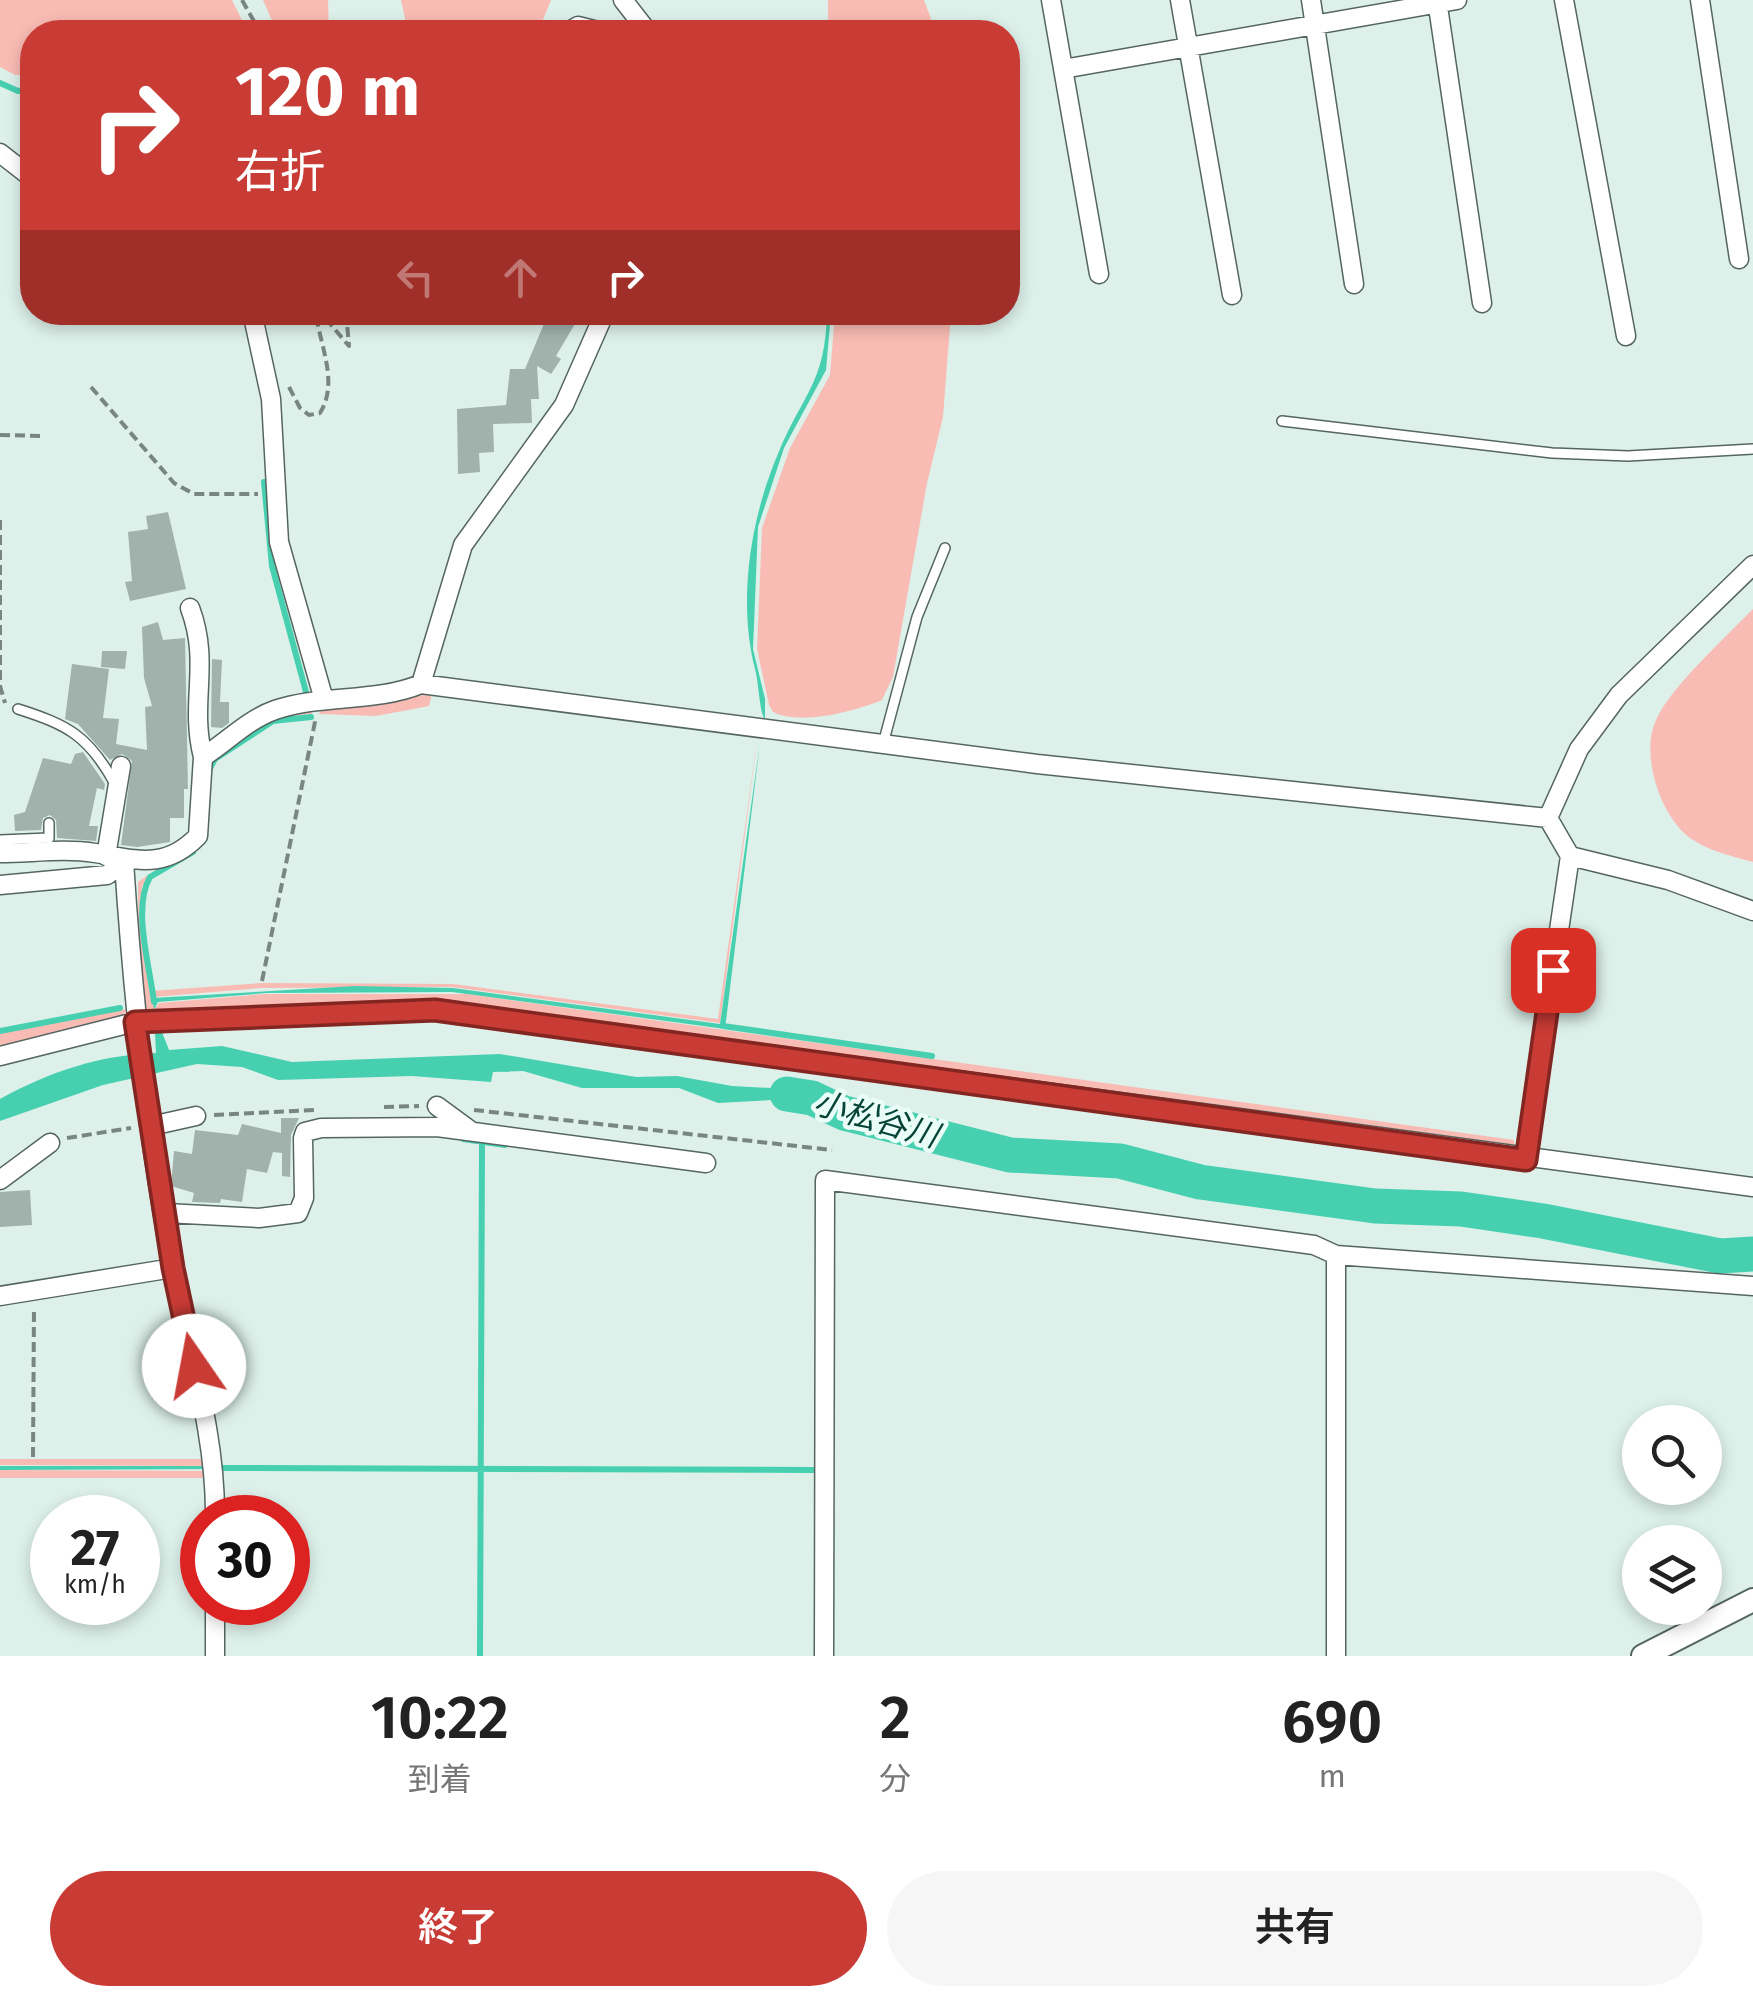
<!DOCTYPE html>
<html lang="ja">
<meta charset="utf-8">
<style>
body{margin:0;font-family:"Fira Sans","Noto Sans JP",sans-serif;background:#f6f6f6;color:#222;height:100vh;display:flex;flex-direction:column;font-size:38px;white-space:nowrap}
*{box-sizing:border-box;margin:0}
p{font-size:32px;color:#767676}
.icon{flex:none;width:55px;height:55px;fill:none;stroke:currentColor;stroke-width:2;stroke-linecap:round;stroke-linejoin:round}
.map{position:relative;height:1656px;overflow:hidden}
.details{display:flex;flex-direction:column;background:#fff;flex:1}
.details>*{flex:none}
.guide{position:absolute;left:20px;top:20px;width:1000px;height:305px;border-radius:40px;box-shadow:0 5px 15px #0003;background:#c93b35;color:#fff;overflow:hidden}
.buttons{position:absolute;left:1622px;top:1405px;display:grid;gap:20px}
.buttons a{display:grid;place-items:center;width:100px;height:100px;border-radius:50%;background:#fff;box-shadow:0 5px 15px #0003;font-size:50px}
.speed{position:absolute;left:30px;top:1495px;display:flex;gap:20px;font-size:50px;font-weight:700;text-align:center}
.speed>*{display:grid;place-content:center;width:130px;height:130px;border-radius:50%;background:#fff;box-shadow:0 5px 15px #0003;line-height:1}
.speed small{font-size:25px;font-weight:400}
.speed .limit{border:15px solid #d22;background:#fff;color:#111}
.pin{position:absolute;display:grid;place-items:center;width:85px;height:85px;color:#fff;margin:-42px;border-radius:20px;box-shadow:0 5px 15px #0006}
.me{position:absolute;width:110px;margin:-55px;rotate:348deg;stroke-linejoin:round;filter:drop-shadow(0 0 8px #0008)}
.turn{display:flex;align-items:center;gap:35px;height:210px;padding:0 50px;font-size:45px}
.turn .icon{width:130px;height:130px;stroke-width:2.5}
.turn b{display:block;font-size:70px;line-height:85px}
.lanes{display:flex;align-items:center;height:95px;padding:0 50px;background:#0003;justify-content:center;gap:50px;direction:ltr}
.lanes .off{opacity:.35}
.eta{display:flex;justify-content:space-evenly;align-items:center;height:170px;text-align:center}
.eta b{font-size:60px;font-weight:600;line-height:70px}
.primary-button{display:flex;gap:20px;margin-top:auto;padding:20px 50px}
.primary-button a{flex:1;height:115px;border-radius:60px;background:#c93b35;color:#fff;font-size:40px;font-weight:600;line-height:115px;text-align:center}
.primary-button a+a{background:#f6f6f6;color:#222}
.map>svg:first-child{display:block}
.green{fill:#f9bcb4}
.water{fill:#46d0b0}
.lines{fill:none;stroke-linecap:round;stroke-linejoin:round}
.stream{stroke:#46d0b0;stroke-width:6}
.river{stroke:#46d0b0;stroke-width:35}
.building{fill:#a1b2ad}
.lane-casing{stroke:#556560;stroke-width:12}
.street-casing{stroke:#556560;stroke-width:21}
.secondary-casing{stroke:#556560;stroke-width:26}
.path{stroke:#798581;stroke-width:4;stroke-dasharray:10 5;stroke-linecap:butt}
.lane{stroke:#fff;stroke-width:9}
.street{stroke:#fff;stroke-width:18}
.secondary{stroke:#fff;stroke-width:22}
.route-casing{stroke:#832622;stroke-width:25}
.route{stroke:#c93b35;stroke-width:18}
.labels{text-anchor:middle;stroke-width:9;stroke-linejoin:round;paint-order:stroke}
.water-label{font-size:32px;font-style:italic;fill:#074438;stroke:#eafdf7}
</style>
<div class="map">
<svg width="1753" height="1656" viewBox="0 0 1753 1656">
<rect width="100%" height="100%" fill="#ddf0ea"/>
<path class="green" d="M0 0H232L248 32H32V75H15L0 67Z
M263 0H328L329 32H277Z
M401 0H551L538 32H408Z
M828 0H924L936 32H828Z
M835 313H951L943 417 927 483 893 677 882 700C856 711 800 726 773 712L769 705 757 649 762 528 790 448 830 375Z
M1753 609V862C1729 855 1702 850 1683 832 1658 807 1640 751 1657 718 1672 686 1727 636 1753 609Z
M432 694 429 706 376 716 319 714 322 708Z
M310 708 312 714C275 716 231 733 209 765 204 788 211 826 198 845 183 865 149 866 142 888L151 991 262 983 453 984 718 1019 758 734 720 1023 452 987 261 988 153 997 154 1010 159 1003 264 994H467L1514 1140V1148L912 1073 475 1012 360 1006 148 1018 139 1009 138 882 199 840C205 816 200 792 206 769 214 735 279 711 310 708Z
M127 1009 121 1020 0 1053V1033Z
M0 1459H210L211 1466 0 1465Z
M0 1470 211 1471 212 1478H0Z"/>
<path class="water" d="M827 313H831L826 370 784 448 758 527 753 649 765 699V720C759 710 759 684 755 669 737 599 751 515 780 449 805 391 825 382 827 313Z
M760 743 725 1029 452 992 267 993 158 1002 154 1010 153 998 355 986 453 988 720 1024Z
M160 1027 169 1050 222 1046 292 1062 500 1054 636 1077 677 1076 732 1086 807 1090 826 1096 841 1107 814 1110 801 1102 773 1100 718 1103 679 1088H582L523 1071 493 1072 491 1082 412 1076 278 1080 242 1067 197 1064 103 1085 0 1121V1099C49 1072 99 1055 156 1053L155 1032Z
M0 1466H220L227 1469 0 1470Z"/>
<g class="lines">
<path class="stream" d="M0 83 18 91 32 89
M264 482 272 566 306 692
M210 768 215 759 273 721 311 717
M154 1002C150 967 132 908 150 877L193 852
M723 1026 932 1056
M0 1031 120 1008
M463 1139 505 1145
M221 1468 813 1470
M480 1656 482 1143"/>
<path class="river" d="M787 1094 812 1098 844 1113 1010 1155 1120 1161 1200 1182 1375 1206 1461 1209 1543 1221 1720 1256 1753 1254"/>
</g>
<path class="building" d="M549 312H582L556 356 561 359 551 374 537 366 539 399H531L532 423 493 424 494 452 479 453 480 472 458 474 457 409 506 405 510 369H525Z
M168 512 186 589 130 601 125 582 132 581 128 532 148 529 146 516Z
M158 622 163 640 185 638 188 789H184V818H170V842L137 847 121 845 132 761 122 754 110 760 78 724 65 719 72 664 109 669 103 718 119 719 116 744 147 750 145 707 152 706 144 678 142 627Z
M102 651H127L125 669 101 667Z
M212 659 222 660 220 702H229V723L222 728 211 727Z
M83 752 105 784 104 790 97 788 89 826H98L96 841 57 838 56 820 50 815 43 818 41 830 15 831 14 815 25 812 43 758 71 764 75 754Z
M281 1118H299L291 1135 290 1177 282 1176V1153L273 1152 267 1173 247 1169 242 1202 221 1199 220 1203 192 1202 194 1193 171 1186 174 1151 192 1154 195 1130 238 1135 242 1124 281 1133Z
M30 1190 32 1225 0 1227V1192Z"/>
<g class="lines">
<defs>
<path id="lane" d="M1282 421 1552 453 1628 456 1753 449
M18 709C68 725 89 736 115 784
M883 744 917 617 945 548
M0 840 49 838V823"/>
<path id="street" d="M623 0 648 32
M1051 0 1099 274
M1180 0 1232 295
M1311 0 1354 284
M1437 0 1482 303
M1564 0 1626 336
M1700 0 1739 259
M568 32 578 26 602 32
M1063 69 1457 0
M0 153 32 178
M252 312 271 399 279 542 324 700
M190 608C211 664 189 702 203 757
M421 684 463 545 564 405 605 312
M0 853C31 853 65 848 95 853 135 859 164 871 198 836L203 757C228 741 247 720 275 710 322 694 375 703 421 684L1037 764 1548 818
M106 856 121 766
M1570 856 1668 880 1753 911
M124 862C133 999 147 1136 173 1270 189 1353 216 1433 215 1518
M0 885 107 875 124 862
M0 1056 135 1022 435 1010 1753 1187
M437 1106 471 1131
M151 1126 196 1116
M1525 1160 1570 856 1548 818 1579 749 1619 695 1753 565
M0 1180 50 1143
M166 1213 259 1218 298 1213 304 1198 303 1138 305 1132 321 1128 437 1127 706 1163
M0 1296 173 1268
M215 1602V1656
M824 1656 825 1180 1314 1245 1336 1255 1753 1286
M1336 1656V1255"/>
<path id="secondary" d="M1643 1656 1753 1600"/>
</defs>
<use href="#lane" class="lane-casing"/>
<use href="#street" class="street-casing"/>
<use href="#secondary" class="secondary-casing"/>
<path class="path" d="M242 0 260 32
M91 387 174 483 194 494H258
M289 387 300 408 309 415 320 413C338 384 322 350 317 320H327L349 346 346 312
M0 435 45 436
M0 520V686L5 703
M262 981 316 717
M384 1107 419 1106
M474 1110 832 1150
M214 1115 314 1110
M67 1138 131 1128
M33 1457 34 1307"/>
<use href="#lane" class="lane"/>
<use href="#street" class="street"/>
<use href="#secondary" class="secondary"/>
</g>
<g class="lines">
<defs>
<path id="route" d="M194 1366 173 1268 135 1022 435 1010 1526 1160 1553 970"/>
</defs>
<use href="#route" class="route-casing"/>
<use href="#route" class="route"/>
</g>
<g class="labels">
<g class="water-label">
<text transform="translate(876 1119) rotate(16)" y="11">小松谷川</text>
</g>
</g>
</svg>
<div class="buttons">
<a><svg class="icon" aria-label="search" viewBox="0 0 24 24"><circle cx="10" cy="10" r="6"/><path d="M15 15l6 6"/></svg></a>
<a><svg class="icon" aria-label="layers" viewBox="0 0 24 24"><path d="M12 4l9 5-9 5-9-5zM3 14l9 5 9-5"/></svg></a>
</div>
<div class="speed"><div>27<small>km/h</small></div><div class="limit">30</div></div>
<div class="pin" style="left:1553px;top:970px;background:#d93025"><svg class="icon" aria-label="arrive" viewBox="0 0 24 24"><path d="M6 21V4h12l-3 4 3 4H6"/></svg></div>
<svg class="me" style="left:194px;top:1366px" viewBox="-20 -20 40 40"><circle r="19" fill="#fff"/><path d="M0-13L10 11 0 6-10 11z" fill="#c93b35"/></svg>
<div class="guide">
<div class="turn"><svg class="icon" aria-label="right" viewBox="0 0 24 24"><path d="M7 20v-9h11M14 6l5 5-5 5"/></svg><div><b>120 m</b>右折</div></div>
<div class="lanes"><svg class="icon off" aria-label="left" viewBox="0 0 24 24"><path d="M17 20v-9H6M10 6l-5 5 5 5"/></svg><svg class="icon off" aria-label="ahead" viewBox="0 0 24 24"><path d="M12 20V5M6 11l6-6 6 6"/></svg><svg class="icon" aria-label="right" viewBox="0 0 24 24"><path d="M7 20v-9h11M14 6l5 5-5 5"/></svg></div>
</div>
</div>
<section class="details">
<div class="eta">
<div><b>10:22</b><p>到着</p></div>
<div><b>2</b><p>分</p></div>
<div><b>690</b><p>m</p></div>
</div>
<div class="primary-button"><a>終了</a><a>共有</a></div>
</section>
